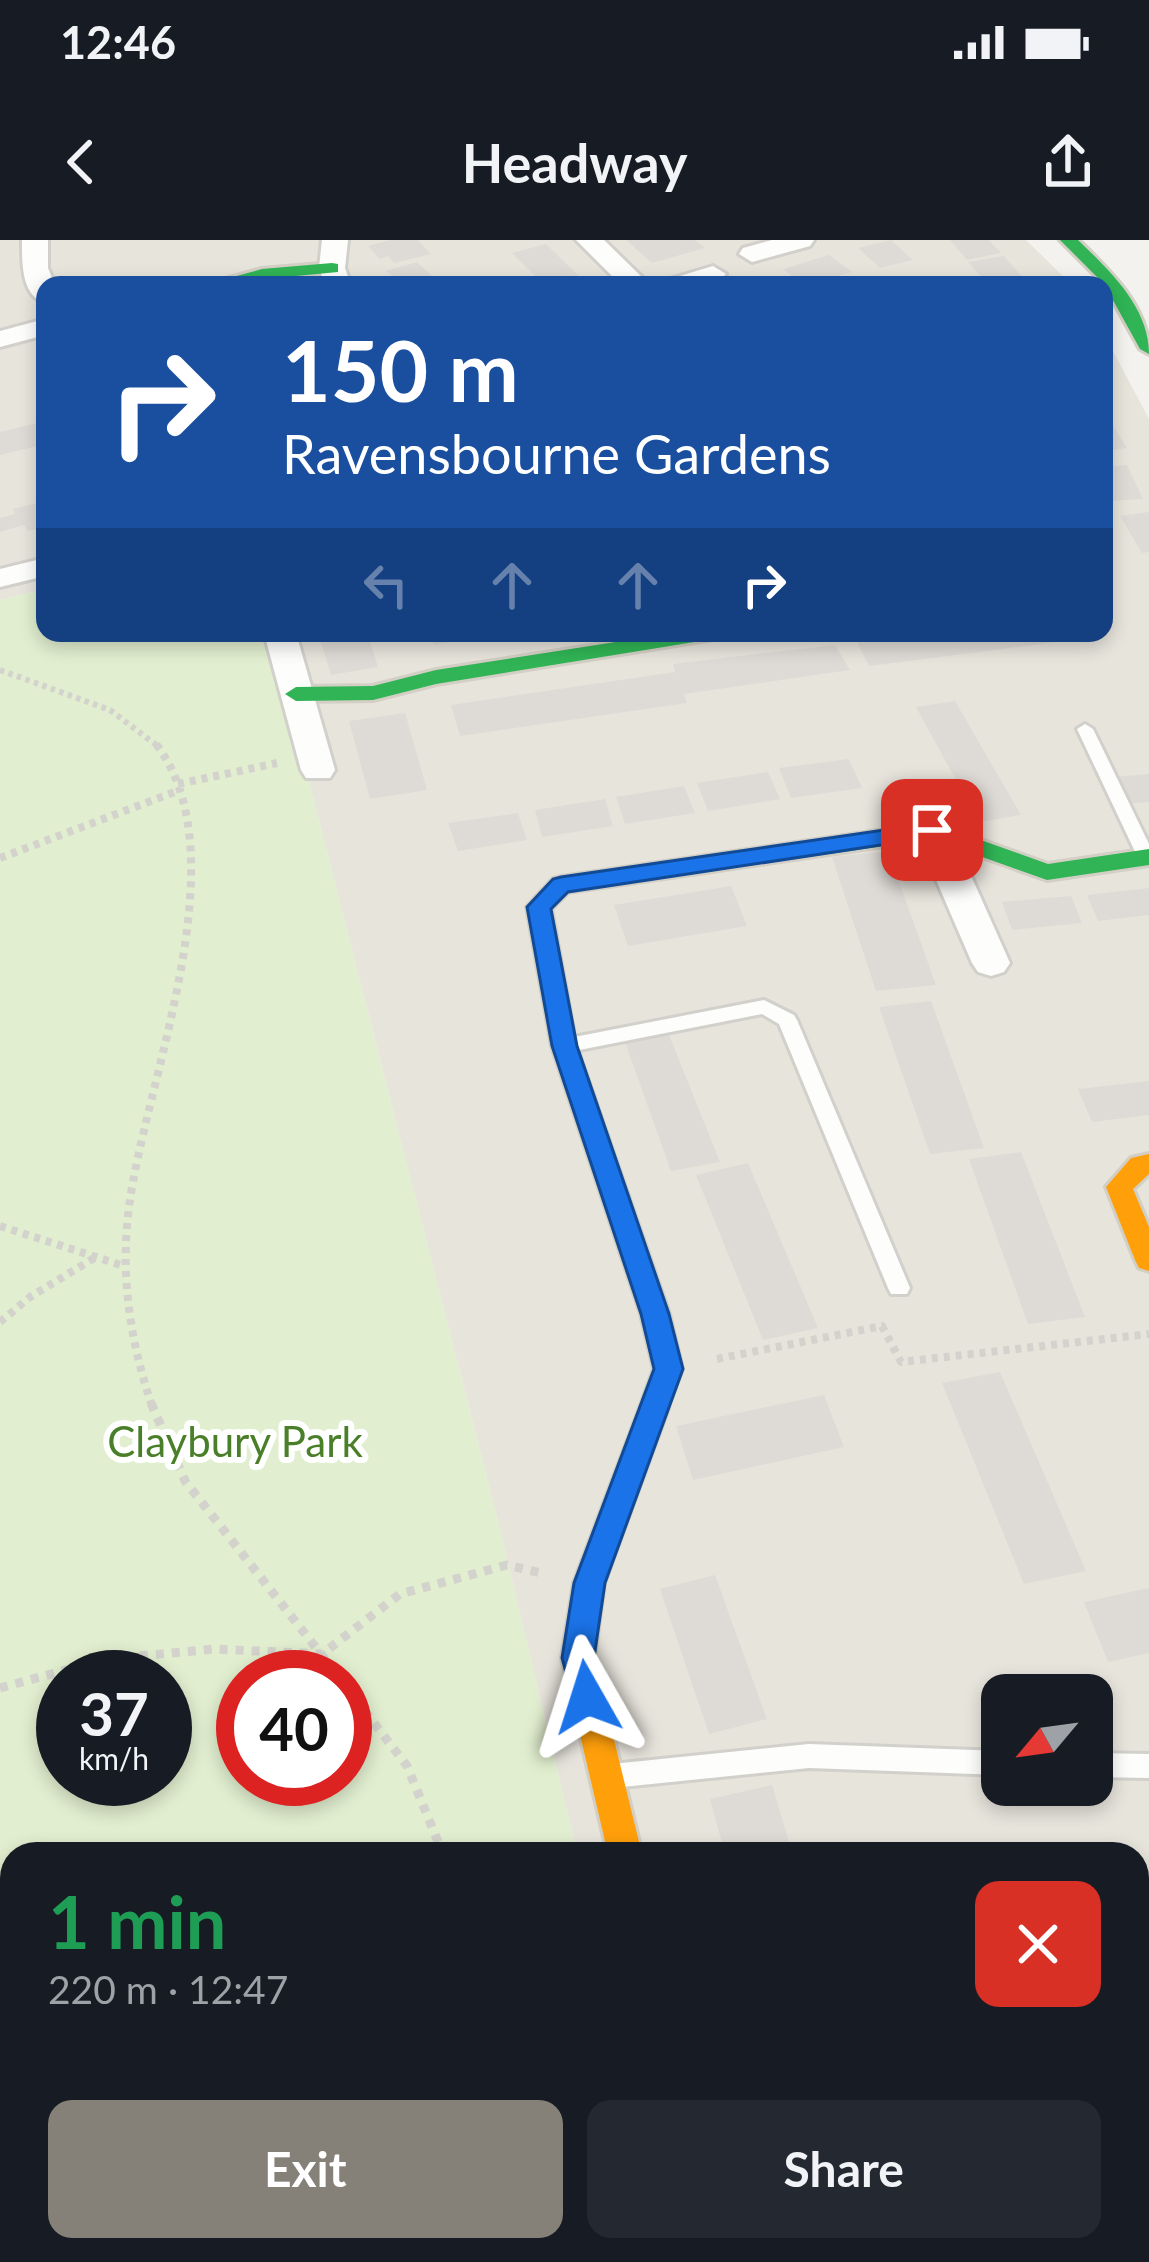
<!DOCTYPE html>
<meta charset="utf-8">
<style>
body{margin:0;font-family:Lato,sans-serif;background:#242831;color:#f1f3f6;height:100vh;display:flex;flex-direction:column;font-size:45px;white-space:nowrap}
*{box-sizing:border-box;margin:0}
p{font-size:39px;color:#9ea1a6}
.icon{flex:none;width:66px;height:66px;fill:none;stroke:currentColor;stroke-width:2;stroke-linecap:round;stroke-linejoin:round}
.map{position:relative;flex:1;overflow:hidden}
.drawer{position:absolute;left:0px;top:1602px;width:1149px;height:420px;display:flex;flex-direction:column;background:#171b24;border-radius:36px 36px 0 0;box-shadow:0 6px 18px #0003}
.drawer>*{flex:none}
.guide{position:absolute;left:36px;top:36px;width:1077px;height:366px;border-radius:24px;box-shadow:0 6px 18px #0003;background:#1a4fa0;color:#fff;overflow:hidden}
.needle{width:78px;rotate:241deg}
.controls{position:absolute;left:981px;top:1434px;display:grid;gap:24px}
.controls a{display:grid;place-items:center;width:132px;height:132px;border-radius:24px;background:#171b24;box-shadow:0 6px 18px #0003;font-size:60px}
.speed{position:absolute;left:36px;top:1410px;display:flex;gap:24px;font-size:60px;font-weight:700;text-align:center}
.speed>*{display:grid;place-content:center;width:156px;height:156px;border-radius:50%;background:#171b24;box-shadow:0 6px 18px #0003;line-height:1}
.speed small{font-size:30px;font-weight:400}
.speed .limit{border:18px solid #d22;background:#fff;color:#111}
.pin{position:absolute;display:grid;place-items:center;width:102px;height:102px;color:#fff;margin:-51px;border-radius:24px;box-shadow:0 6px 18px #0006}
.me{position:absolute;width:132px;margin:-66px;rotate:354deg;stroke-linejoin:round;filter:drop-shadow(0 0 9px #0008)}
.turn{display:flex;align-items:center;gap:42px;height:252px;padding:0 48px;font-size:54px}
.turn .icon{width:156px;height:156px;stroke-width:2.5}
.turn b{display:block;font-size:84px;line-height:102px}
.lanes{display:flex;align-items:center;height:114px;padding:0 48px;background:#0003;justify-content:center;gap:60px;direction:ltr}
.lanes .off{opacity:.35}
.round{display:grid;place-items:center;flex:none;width:126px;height:126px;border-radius:24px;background:#242831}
.headline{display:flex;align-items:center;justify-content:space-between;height:204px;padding:0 48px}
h1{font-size:72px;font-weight:700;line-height:90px;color:#1e9e55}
.cta{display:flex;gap:24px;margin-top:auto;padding:24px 48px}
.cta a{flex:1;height:138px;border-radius:24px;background:#868178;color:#fff;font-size:48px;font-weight:700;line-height:138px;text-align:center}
.cta a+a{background:#242831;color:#f1f3f6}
.status{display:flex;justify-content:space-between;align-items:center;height:84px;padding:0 60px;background:#171b24;direction:ltr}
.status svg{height:33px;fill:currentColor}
header{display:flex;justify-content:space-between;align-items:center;height:156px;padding:0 48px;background:#171b24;font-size:54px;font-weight:700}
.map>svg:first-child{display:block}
.residential{fill:#e7e4dc;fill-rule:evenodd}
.green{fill:#e1eecf;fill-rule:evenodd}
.building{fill:#dedbd6}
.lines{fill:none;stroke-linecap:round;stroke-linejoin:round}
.lane-casing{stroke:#d2d0cb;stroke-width:6}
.street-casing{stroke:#d2d0cb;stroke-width:6}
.fast-casing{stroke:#d3cfc5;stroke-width:6}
.slow-casing{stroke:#d3cfc5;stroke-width:6}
.path-far2{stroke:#d3d2cc;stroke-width:6;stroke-dasharray:4.5 4.5;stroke-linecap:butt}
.path-far1{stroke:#d3d2cc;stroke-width:8;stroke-dasharray:6 6;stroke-linecap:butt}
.path{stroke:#d3d2cc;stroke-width:9;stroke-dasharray:8 8;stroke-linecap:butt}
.lane{fill:#fdfdfc;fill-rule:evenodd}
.street{fill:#fdfdfc;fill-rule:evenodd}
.fast{fill:#30b455;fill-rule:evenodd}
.slow{fill:#ff9f0a;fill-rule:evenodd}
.route{fill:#1a73e8;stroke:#114b97;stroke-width:3}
.labels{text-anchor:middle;stroke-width:12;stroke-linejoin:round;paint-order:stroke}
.park-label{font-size:42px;fill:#4a7f2a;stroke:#fff}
</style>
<div class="status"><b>12:46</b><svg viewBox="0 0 49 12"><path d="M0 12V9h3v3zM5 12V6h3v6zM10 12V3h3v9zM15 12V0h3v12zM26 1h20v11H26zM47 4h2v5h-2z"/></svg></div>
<header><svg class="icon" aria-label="back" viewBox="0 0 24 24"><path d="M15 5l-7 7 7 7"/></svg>Headway<svg class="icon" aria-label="share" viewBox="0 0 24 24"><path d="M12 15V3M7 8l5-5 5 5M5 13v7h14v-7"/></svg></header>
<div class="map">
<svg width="1149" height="2022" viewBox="0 0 1149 2022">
<rect width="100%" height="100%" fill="#f4f2ee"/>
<path class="residential" d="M0 0H1026L1072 45H45V349L0 360Z
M1104 94 1149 179V2022H686L683 2010H1137V1614H577L498 1281 271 393H1104ZM1002 1455H1092V1545H1002Z"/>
<path class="green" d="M45 349V393H271L498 1281 577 1614H12V2010H683L686 2022H0V360ZM63 1437H165V1539H63ZM243 1437H345V1539H243Z"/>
<path class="building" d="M390 0H418L431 14 394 23 388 16 380 19 368 6Z
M626 0H695L705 8 652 23Z
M891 0 913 20 880 28 858 8Z
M950 0H989L1001 13 967 20Z
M546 4 588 45H544L512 13Z
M829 15 852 32 803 45 783 29Z
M1004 16 1029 45H989L968 22Z
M417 22 435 39 407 45 385 31Z
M1104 171 1127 208 1104 211Z
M45 181V204L0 215V192Z
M1127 225 1143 259 1110 261 1104 248V227Z
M44 261 45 287 28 291 24 285 0 292V278L15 274 13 269Z
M1149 272V312L1142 313 1120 276Z
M318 393H367L378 427 331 435Z
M430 393H495V396L434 404Z
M910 393H1051L1056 402 869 426 856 400Z
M835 405 850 430 684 454 687 463 460 496 451 465 675 432 673 424Z
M955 461 1021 575 979 582 916 467Z
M405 473 427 550 370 559 349 481Z
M849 519 862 548 791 558 779 528Z
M768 532 780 559 708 571 697 543Z
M1149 534V562L1126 564 1115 537Z
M684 546 695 573 625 584 616 557Z
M605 559 613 586 542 597 535 570Z
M518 573 527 600 458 611 448 583Z
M888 611 936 745 876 751 832 617Z
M731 646 747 686 628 706 614 665Z
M1149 648V675L1098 681 1087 655Z
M1071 656 1082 683 1012 690 1002 662Z
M931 761 984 908 930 914 879 767Z
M669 795 720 922 671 931 625 802Z
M1149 841V875L1092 882 1078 849Z
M1021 912 1085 1077 1028 1084 969 919Z
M748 923 818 1088 763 1100 696 935Z
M1000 1132 1086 1331 1024 1344 942 1143Z
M824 1155 844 1207 693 1240 676 1186Z
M715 1335 767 1479 709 1494 660 1349Z
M1149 1348V1413L1108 1422 1084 1362Z
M772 1545 790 1605 725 1614 710 1559Z
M1149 1920V2011L1134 2017 1137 1924Z
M927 2010H964L968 2022H893Z"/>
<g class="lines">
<defs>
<path id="lane" d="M1085 484 1093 489 1149 604V624L1141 622 1138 618 1077 489Z
M764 760 794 775 797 780 910 1048 907 1054H891L888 1048 779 784 762 774 564 813 554 806 564 799Z
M809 1504 1002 1511V1535L809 1528 612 1548 603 1544 599 1536 603 1528 612 1524Z
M1092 1513 1149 1514V1538L1092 1537Z"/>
<path id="street" d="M22 0H48V28L55 45H45V63C21 56 22 22 22 0Z
M322 0H348L345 28 351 45H325L319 28Z
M576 0H604L650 45H621Z
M772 0H814L810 6 752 22 739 14 743 8Z
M713 26 726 34C711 50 686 45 666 45L670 39Z
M45 79V95L0 107V91Z
M45 318V336L0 347V329Z
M264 393H296L335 530 330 538H306L301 530Z
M933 579 946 583 951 591 1010 723 1004 732 991 736 978 732 972 723 915 591 920 583Z
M706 2010H764L767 2022H709Z"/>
<path id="fast" d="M1060 0H1078C1110 31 1149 67 1149 114L1140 109 1104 44Z
M332 23 338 24V32L203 45 262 29Z
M673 393H723L713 399 436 444 373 460 296 461 285 454 296 447 373 446 436 430Z
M933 583 1048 624 1149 609V625L1047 640 932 599 568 652 551 669 576 806 669 1074 682 1129 664 1177 654 1180 644 1177 640 1168 654 1129 641 1074 552 806 527 667 553 639 561 637Z"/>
<path id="slow" d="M1149 914V934L1133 949 1149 987V1031L1139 1028 1135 1020 1106 947 1131 918Z
M654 1156 664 1159 668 1168 604 1343 594 1418 642 1614H608L562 1418 574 1343 640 1168 644 1159Z"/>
</defs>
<use href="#lane" class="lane-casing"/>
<use href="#street" class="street-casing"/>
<use href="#fast" class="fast-casing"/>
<use href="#slow" class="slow-casing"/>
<path class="path-far2" d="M0 430 110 470 159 507"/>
<path class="path-far1" d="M178 544 277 523
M0 618 180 550
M0 986 124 1026
M0 1082 30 1057 96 1017
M717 1119 882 1086 901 1122 1149 1094
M152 1166C130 1101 120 1035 129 967 145 841 242 616 156 504"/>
<path class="path" d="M151 1163 185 1241 339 1437
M345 1445 407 1526 443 1614
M0 1448 106 1419 214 1409 322 1414 400 1354 507 1325 541 1333
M0 1968 12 1996
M18 2010 23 2022
M482 2010 484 2022"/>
<use href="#lane" class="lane"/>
<use href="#street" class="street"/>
<use href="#fast" class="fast"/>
<use href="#slow" class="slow"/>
</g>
<path class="route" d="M932 583 944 590 941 596 568 652 551 669 577 806 669 1074 683 1129 605 1343 594 1418 603 1457 598 1468 587 1472 576 1468 562 1418 574 1343 654 1129 641 1074 552 806 527 667 553 639 561 637Z"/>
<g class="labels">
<g class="park-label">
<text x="235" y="1217">Claybury Park</text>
</g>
</g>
</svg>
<div class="controls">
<a><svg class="needle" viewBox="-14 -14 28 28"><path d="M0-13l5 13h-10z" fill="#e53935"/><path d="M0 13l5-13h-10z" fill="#9ea1a6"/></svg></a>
</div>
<div class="speed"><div>37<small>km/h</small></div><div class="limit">40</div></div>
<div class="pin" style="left:932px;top:590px;background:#d93025"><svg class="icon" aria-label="arrive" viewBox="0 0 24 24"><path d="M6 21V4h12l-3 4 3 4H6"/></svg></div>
<svg class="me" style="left:587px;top:1457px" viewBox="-20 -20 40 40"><path d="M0-17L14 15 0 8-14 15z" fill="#1a73e8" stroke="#fff" stroke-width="4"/></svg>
<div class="guide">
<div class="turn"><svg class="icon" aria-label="right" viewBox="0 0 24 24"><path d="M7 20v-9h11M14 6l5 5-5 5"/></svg><div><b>150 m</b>Ravensbourne Gardens</div></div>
<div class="lanes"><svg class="icon off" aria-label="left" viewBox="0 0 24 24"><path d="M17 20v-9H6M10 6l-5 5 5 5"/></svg><svg class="icon off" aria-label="ahead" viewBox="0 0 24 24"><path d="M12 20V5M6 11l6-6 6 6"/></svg><svg class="icon off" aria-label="ahead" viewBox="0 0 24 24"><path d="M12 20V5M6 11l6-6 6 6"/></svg><svg class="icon" aria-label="right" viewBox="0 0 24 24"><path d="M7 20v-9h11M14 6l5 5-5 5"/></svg></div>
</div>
<section class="drawer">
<div class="headline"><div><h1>1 min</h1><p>220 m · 12:47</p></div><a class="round" style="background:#d93025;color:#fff"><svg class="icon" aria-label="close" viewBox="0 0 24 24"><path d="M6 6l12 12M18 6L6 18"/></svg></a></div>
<div class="cta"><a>Exit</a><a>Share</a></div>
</section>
</div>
